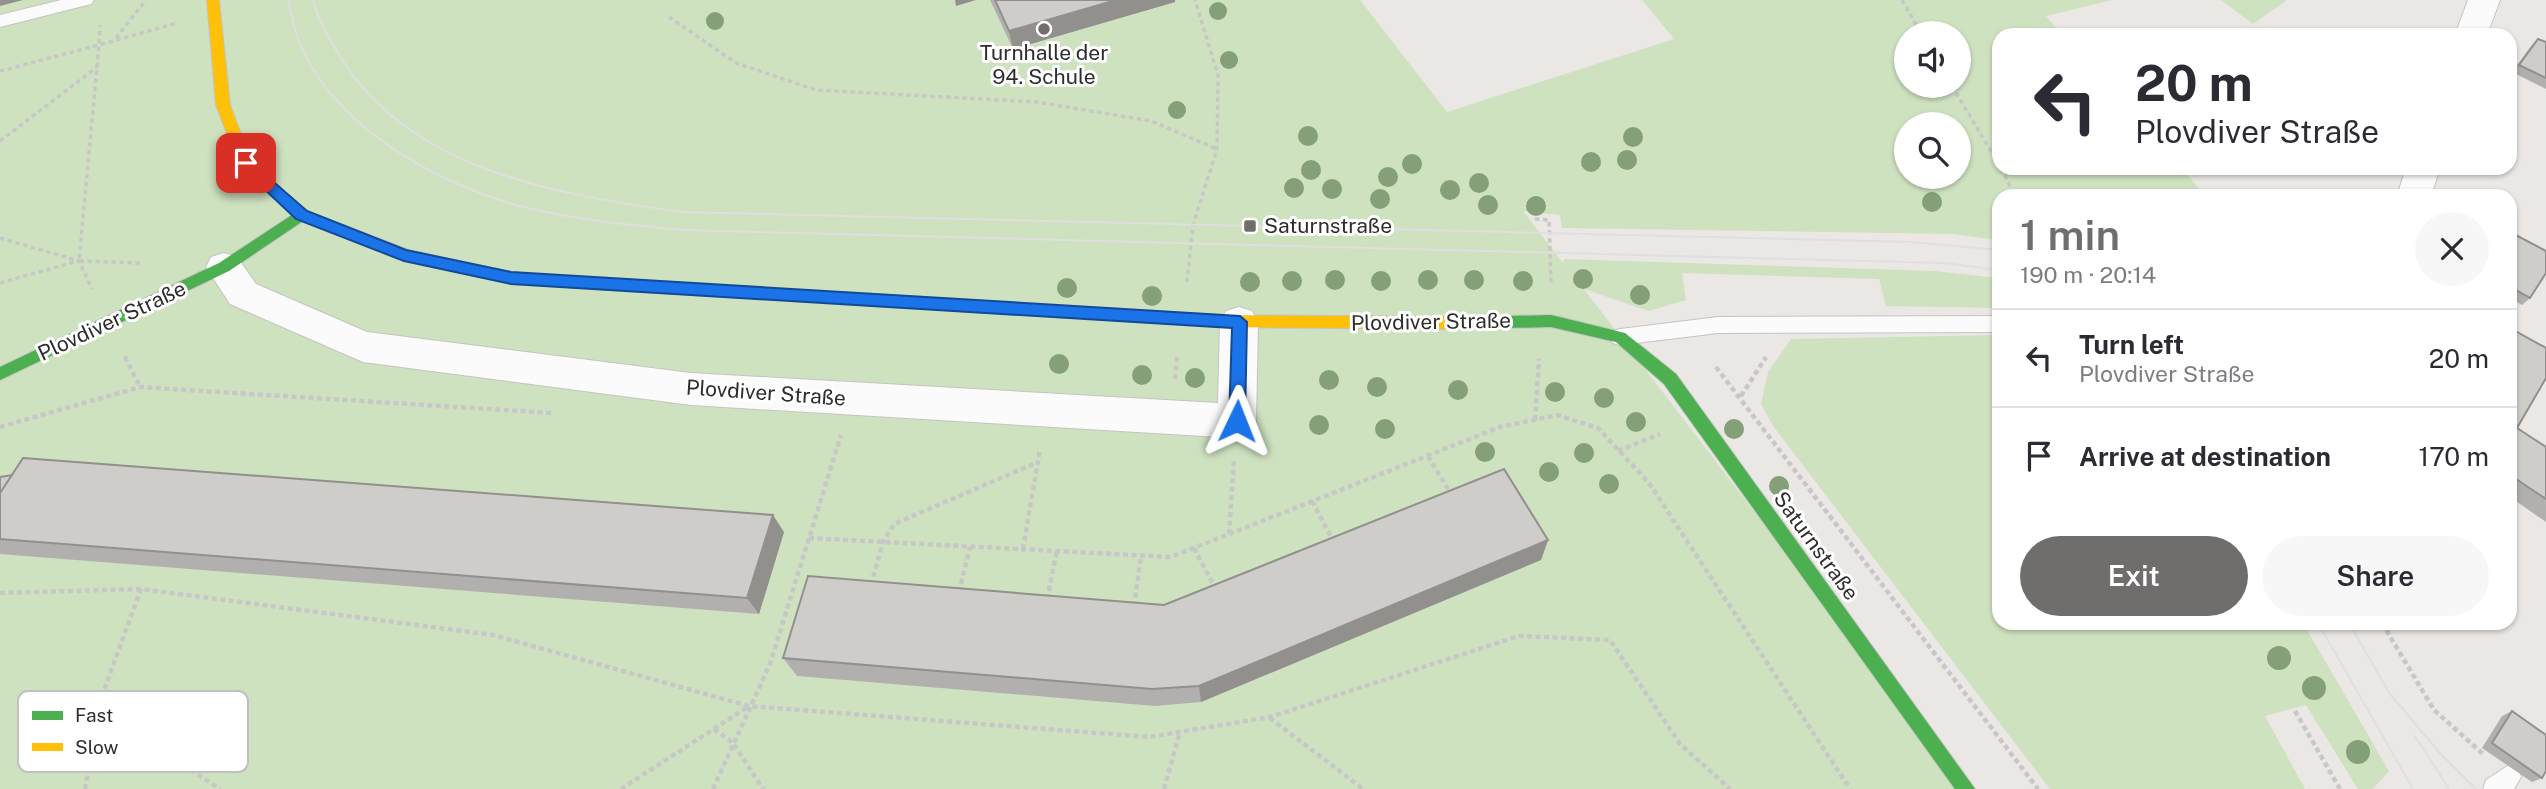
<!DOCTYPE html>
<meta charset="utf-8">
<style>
body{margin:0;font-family:"Public Sans",sans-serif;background:#f7f7f7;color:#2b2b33;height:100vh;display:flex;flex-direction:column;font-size:26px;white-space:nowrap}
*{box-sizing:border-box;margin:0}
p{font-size:23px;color:#7c7c81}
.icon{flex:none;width:38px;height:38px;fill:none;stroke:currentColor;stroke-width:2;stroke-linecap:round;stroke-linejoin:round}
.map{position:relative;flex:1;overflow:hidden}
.drawer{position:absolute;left:1992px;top:189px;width:525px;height:441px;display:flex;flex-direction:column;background:#fff;border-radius:21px;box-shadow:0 2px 5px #0004}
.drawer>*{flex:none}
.banner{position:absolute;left:1992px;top:28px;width:525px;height:147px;border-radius:21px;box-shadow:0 2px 5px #0004;background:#fff;color:#2b2b33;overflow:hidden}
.controls{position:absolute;left:1894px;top:21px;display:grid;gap:14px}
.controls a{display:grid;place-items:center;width:77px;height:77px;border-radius:50%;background:#fff;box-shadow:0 2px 5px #0004;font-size:35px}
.pin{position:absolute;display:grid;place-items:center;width:60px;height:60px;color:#fff;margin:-30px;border-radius:14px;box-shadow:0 4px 10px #0006}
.me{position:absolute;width:77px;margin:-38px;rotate:2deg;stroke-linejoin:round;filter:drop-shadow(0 0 5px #0008)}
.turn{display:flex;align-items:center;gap:24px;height:147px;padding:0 28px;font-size:32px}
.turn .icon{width:91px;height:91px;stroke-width:2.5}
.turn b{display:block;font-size:49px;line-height:60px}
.round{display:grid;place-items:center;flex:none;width:74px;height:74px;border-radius:37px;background:#f7f7f7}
.headline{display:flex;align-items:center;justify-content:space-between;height:119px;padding:0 28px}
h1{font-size:42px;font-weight:600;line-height:52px;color:#6f6e6d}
.primary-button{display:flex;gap:14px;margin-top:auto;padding:14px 28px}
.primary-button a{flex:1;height:80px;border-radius:42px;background:#6f6e6d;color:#fff;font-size:28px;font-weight:600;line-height:80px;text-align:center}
.primary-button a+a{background:#f7f7f7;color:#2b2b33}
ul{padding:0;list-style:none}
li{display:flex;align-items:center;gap:21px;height:98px;padding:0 28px;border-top:2px solid #e1e1e2}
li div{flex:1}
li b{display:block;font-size:26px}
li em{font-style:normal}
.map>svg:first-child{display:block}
.green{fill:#cfe2c0;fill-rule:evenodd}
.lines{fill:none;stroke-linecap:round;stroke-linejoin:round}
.lane-casing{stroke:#c4c4c3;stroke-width:2}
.street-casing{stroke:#c4c4c3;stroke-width:2}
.fast-casing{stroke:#c4c4c3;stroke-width:2}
.slow-casing{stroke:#c4c4c3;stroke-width:2}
.path-far1{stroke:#c7c7c7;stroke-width:3.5;stroke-dasharray:4.5 3.5;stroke-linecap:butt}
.path{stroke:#c7c7c7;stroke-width:4.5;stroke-dasharray:5 3.5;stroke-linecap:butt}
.lane{fill:#fcfbfb;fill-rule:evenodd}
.street{fill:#fcfbfb;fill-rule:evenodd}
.fast{fill:#4caf50;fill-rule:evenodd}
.slow{fill:#ffc107;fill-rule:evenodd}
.tram{stroke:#dfdee0;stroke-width:2}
.tree{fill:#859f79}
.wall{fill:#b2b0ae}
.shaded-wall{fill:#91908d}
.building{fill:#cfcdca;stroke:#91908d;stroke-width:2}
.route{fill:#1a73e8;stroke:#114b97;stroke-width:2}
.poi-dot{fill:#6f6e6d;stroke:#fff;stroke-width:2.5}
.labels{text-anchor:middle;stroke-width:6;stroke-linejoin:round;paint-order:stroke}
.poi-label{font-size:21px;fill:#2d2d2d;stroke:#fff}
.street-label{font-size:21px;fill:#2d2d2d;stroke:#fff}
.key{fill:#fff;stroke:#c0c0c0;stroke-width:2}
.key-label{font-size:19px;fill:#2d2d2d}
</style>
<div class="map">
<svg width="2546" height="789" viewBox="0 0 2546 789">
<rect width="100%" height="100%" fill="#eae7e4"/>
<path class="green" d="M0 0H1360L1447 112 1674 39 1642 0H2112L2046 16 2062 35H1998V168H2181L2206 196H1998V240L1953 234 1562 228 1560 215 1523 211 1563 263 1564 259 1935 271 1998 278V308L1886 306 1879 279 1682 273 1686 300 1649 311 1584 289 1966 789H0ZM1906 33H1958V86H1906ZM1906 124H1958V177H1906Z
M2221 0H2287L2253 24Z
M1998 335V623H2303L2389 771 2373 789H2358L2306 705 2265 716 2305 789H2050L1773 426 1761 404 1768 372 1791 339Z"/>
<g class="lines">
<defs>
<path id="lane" d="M61 0H94L91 4 0 27V15Z
M1998 316V332L1718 333 1620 345 1613 343 1610 337 1613 331 1620 329 1718 317Z
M2509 765 2518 768 2521 777 2514 789H2483L2486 780Z"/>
<path id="street" d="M2468 0H2500L2487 35H2455Z
M2406 168H2440L2431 196H2397Z
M224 253 237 257 256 284 367 332 691 373 1218 403 1220 322 1226 311 1239 307 1252 311 1258 322 1256 421 1251 433 1237 438 691 405 363 362 230 304 206 267 211 257Z"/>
<path id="fast" d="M301 209 308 215 306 219 229 271 0 380V367L219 263Z
M409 250 511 272 1221 315 1226 317 1229 321 1226 325 1221 327 511 284 404 260 402 256 404 252Z
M1551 315 1625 333 1676 374 1975 789H1955L1664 384 1616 342 1551 327 1466 329 1461 327 1458 323 1461 319 1466 317Z"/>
<path id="slow" d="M207 0H219L230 105 251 160 306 211 414 252 416 256 414 260H404L296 219 240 167 216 105Z
M1221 315 1466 317 1471 319 1474 323 1471 327 1466 329 1221 327 1216 325 1213 321 1216 317Z"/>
</defs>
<use href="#lane" class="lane-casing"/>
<use href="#street" class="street-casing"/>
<use href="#fast" class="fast-casing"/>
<use href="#slow" class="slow-casing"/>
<path class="path-far1" d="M1902 0 1921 33
M669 17 736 63 816 90 1037 102 1151 121 1217 149
M116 38 146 0
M0 71 99 45 100 25
M1952 86 1998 163
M0 141 97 67
M2001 168 2015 196
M1535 219 1549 220 1551 283
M0 238 79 261 92 289
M140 263 79 261 99 45 177 23
M1187 282 1193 225 1217 149 1218 75 1195 0
M0 283 78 261
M125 356 126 359"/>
<path class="path" d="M125 357 140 387
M1716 367 2038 789
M1175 379 1177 357
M1741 396 1766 357
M1535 420 1539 359
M0 427 140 387 552 413
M1618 451 1660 434
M1428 456 1451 494
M1312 501 1333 541
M1229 534 1234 460
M809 538 1171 557 1500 427 1557 415 1598 428 1649 483 1850 789
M1194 548 1215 588
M1023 549 1040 449
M871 585 883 542 894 524 1038 462
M959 592 970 547
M0 593 141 589 493 635 749 706 1149 737 1270 717 1519 636 1610 640 1680 744 1730 789
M1047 599 1057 551
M1134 606 1141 556
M2382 623 2434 710 2483 754
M2295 711 2340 789
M1270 718 1363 789
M714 729 733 743 763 789
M94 741 143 748 186 767 220 789
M85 789 104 690 141 589
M621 789 749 706
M713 789 770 664 841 435
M1164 789 1180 732"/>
<use href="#lane" class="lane"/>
<use href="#street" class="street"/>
<use href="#fast" class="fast"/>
<use href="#slow" class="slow"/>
<path class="tram" d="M288 0C291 12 293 25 297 36 330 126 437 184 524 207 576 220 629 225 682 230L1944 263 1998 270
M313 0C318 21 330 40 341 58 412 172 558 194 681 212L1913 242 1998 250
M2318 623 2413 789
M2349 623 2390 694 2439 752 2476 789
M2415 736 2449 789"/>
</g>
<g class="tree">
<circle cx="1218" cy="11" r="9"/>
<circle cx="715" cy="21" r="9"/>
<circle cx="1229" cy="60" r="9"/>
<circle cx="1177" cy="110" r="9"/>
<circle cx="1308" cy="136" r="10"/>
<circle cx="1633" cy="137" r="10"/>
<circle cx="1627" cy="160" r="10"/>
<circle cx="1591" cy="162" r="10"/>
<circle cx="1412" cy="164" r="10"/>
<circle cx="1311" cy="170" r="10"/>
<circle cx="1388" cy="177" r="10"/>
<circle cx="1479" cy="183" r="10"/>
<circle cx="1294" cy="188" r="10"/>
<circle cx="1332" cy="189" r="10"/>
<circle cx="1450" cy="190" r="10"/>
<circle cx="1380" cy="199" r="10"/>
<circle cx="1932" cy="202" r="10"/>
<circle cx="1488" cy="205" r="10"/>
<circle cx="1536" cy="206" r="10"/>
<circle cx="1583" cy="279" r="10"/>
<circle cx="1335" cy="280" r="10"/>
<circle cx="1428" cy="280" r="10"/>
<circle cx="1474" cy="280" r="10"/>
<circle cx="1292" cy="281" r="10"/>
<circle cx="1381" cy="281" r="10"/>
<circle cx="1523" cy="281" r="10"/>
<circle cx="1250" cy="282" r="10"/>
<circle cx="1067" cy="288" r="10"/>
<circle cx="1640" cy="295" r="10"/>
<circle cx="1152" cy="296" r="10"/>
<circle cx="1059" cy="364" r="10"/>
<circle cx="1142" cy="375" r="10"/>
<circle cx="1195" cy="378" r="10"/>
<circle cx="1329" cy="380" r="10"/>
<circle cx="1377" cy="387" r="10"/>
<circle cx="1458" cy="390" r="10"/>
<circle cx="1555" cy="392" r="10"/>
<circle cx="1604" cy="398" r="10"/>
<circle cx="1636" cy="422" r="10"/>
<circle cx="1319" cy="425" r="10"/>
<circle cx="1385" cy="429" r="10"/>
<circle cx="1734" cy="429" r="10"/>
<circle cx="1485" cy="452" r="10"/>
<circle cx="1584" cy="453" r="10"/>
<circle cx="1549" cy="472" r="10"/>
<circle cx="1609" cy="484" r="10"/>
<circle cx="1779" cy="486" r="10"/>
<circle cx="2279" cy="658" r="12"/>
<circle cx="2314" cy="688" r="12"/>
<circle cx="2358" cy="752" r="12"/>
</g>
<path class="wall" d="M990 0H1175V2L1013 49Z
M2538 39 2546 42V89L2512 72 2531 46Z
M2510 232 2530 298 2522 305 2510 298Z
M2510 328 2517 428 2546 447V522L2510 497Z
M0 477 784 532 759 614 0 554Z
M1548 540 1541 560 1201 702 1155 706 797 676 783 658 1164 605Z
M2512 711 2542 778 2532 782 2482 748 2502 716Z"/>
<path class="shaded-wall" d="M0 0H23L0 6Z
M955 0H976L956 6Z
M1116 0H1175V2L1013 49 1009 31Z
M773 515 784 532 759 614 747 598Z
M1548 540 1541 560 1201 702 1199 686Z"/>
<path class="building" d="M995 0H1116L1009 31Z
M2538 39 2546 42V78L2519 65Z
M2510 232 2546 251V273L2530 298 2510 287Z
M2510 328 2546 348V378L2517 428 2546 447V499L2510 475Z
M23 458 773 515 747 598 0 539V493Z
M1504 469 1548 540 1199 686 1152 689 783 658 808 576 1164 605Z
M12 475 0 493V477Z
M2512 711 2546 735V771L2542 778 2492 743Z"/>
<path class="route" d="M246 158 307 211 406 250 511 272 1240 316 1247 322 1245 421 1237 427 1229 421 1232 328 511 284 404 261 296 219 241 167 238 163Z"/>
<g class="poi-dot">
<circle cx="1044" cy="29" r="7"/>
<rect x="1243" y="219" width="14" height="14" rx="3.5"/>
</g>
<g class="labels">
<g class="poi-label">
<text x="1044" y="60">Turnhalle der<tspan x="1044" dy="24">94. Schule</tspan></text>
<text x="1264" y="233" text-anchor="start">Saturnstraße</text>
</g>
<g class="street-label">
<text transform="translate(112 321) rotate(-25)" y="7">Plovdiver Straße</text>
<text transform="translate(1431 322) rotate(-1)" y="7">Plovdiver Straße</text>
<text transform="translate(766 393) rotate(4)" y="7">Plovdiver Straße</text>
<text transform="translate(1816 546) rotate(54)" y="7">Saturnstraße</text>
</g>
</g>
<rect x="18" y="691" width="230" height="81" rx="10" class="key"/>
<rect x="32" y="711" width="31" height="9" fill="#4caf50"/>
<rect x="32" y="743" width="31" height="8" fill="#ffc107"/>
<g class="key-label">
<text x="75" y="722">Fast</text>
<text x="75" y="754">Slow</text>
</g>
</svg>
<div class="controls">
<a><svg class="icon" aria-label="sound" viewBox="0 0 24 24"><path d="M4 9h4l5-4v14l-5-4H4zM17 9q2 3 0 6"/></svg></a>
<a><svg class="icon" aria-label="search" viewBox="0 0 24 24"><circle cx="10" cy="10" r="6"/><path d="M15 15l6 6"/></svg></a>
</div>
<div class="pin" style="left:246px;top:163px;background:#d93025"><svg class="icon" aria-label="arrive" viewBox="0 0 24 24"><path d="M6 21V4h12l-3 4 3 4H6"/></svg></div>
<svg class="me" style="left:1237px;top:421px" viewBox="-20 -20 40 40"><path d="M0-17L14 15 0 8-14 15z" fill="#1a73e8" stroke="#fff" stroke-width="4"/></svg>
<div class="banner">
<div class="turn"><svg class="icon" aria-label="left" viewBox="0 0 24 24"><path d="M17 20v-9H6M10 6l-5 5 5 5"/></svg><div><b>20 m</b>Plovdiver Straße</div></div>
</div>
<section class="drawer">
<div class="headline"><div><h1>1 min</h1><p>190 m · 20:14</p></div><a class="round"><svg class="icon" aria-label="close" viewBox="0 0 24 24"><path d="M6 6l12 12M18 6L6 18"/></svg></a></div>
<ul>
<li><svg class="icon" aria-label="left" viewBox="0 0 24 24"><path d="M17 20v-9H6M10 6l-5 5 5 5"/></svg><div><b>Turn left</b><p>Plovdiver Straße</p></div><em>20 m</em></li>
<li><svg class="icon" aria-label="arrive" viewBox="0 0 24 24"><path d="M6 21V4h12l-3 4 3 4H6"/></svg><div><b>Arrive at destination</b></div><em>170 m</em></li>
</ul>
<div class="primary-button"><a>Exit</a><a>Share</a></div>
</section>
</div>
